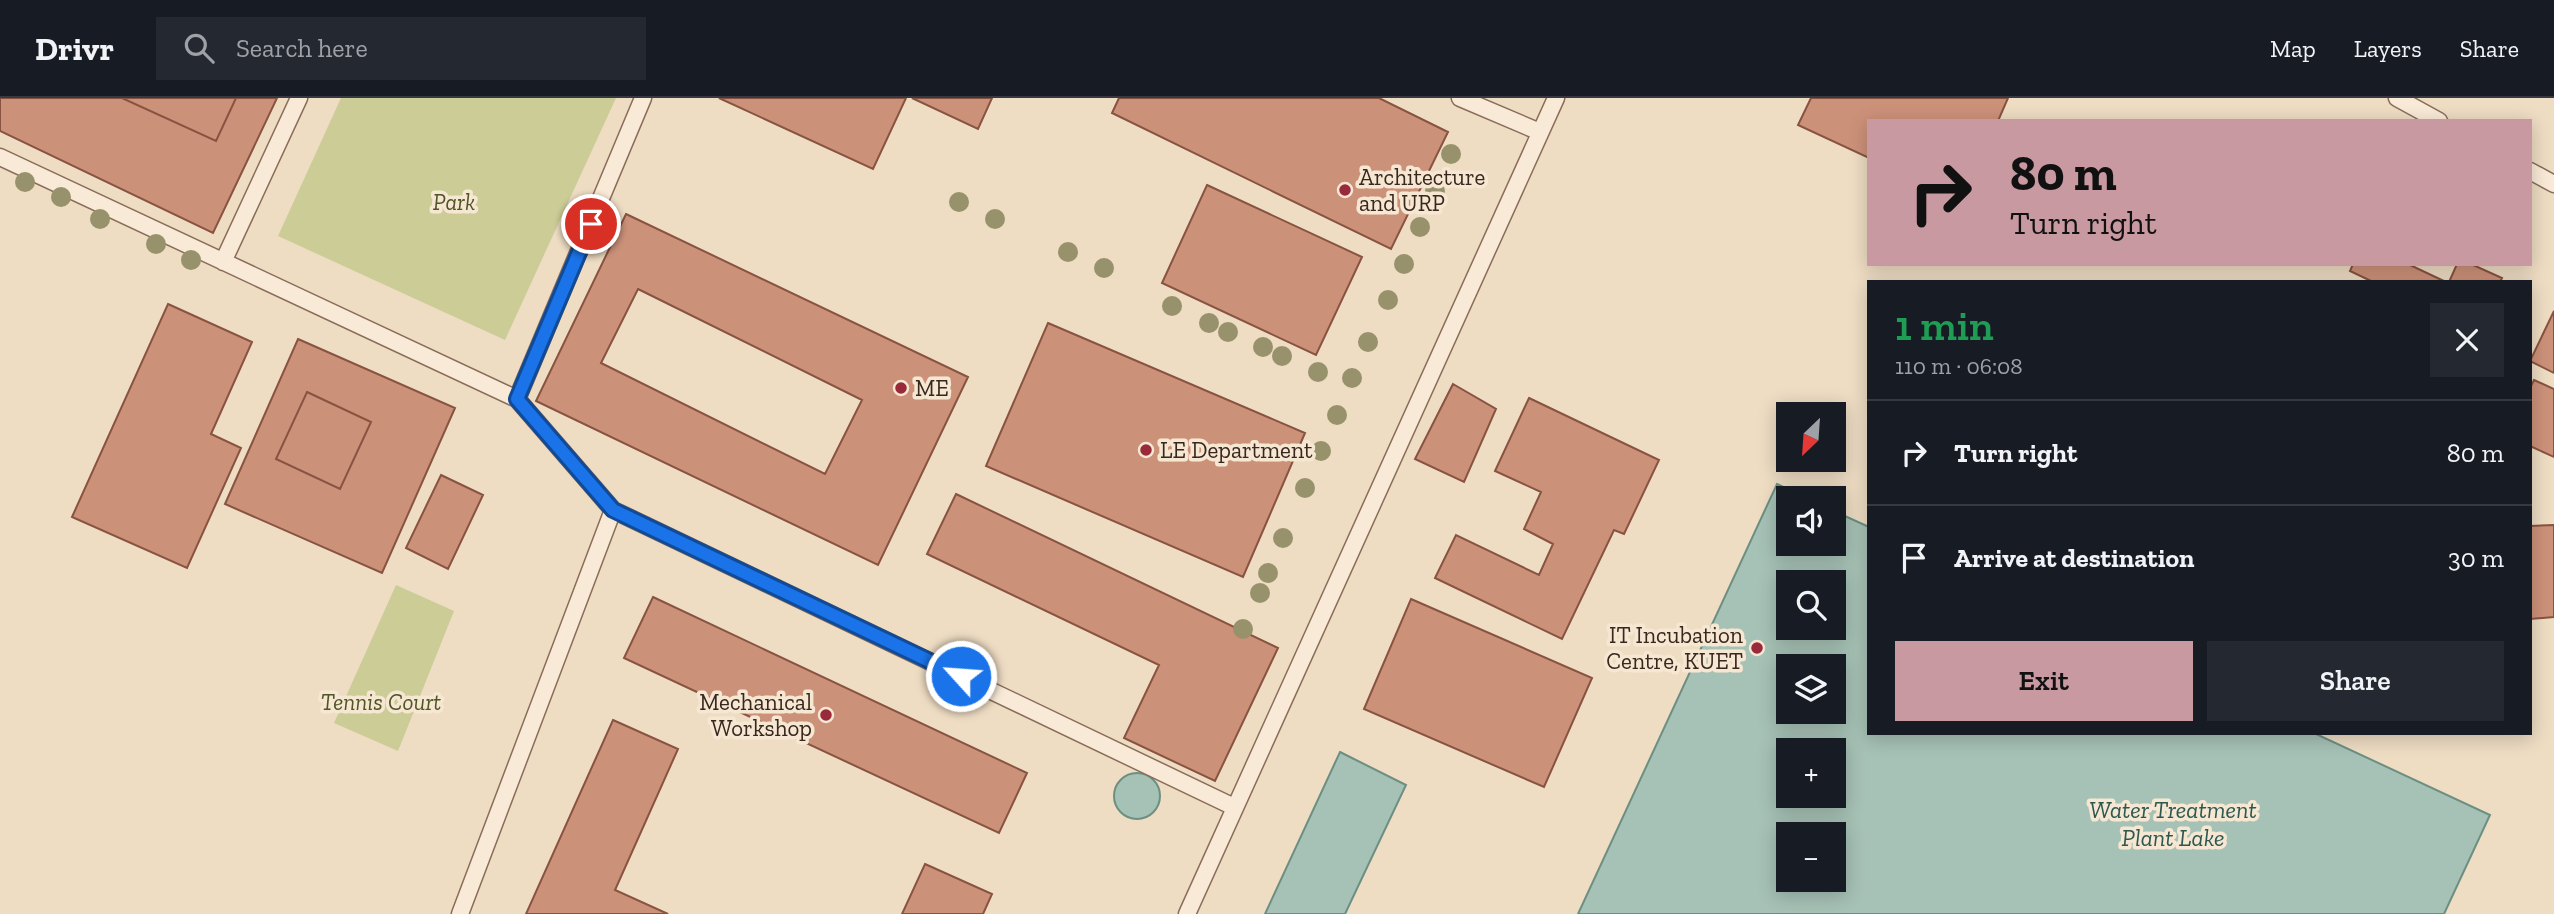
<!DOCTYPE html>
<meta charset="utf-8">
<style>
body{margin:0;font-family:"Zilla Slab",serif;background:#242831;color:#f1f3f6;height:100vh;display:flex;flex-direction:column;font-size:26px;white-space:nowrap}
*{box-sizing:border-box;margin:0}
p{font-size:23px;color:#9ea1a6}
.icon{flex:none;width:38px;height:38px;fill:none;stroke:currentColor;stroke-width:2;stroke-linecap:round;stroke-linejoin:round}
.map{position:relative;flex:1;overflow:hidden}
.sheet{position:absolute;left:1867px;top:182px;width:665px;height:455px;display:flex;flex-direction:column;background:#171b24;border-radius:0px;box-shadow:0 4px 18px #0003}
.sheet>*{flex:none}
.banner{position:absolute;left:1867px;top:21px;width:665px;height:147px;border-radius:0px;box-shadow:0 4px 18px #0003;background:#c999a1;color:#111;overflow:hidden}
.needle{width:46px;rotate:205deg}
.buttons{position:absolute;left:1776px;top:304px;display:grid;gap:14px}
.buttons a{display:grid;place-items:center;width:70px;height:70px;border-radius:0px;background:#171b24;box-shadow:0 4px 18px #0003;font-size:35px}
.pin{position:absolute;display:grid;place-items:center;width:60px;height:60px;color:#fff;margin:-30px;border:4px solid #fff;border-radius:50%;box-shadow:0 2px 7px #0007}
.me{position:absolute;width:77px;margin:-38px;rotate:296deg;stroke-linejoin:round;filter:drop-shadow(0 0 5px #0008)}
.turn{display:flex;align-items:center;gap:24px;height:147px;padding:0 28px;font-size:32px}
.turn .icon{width:91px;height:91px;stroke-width:2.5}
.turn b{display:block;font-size:49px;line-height:60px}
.round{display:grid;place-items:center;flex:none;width:74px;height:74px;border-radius:0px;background:#242831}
.head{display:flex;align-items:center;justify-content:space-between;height:119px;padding:0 28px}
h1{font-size:42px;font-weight:600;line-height:52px;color:#1e9e55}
.primary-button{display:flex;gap:14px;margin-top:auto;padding:14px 28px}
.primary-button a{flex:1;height:80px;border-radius:0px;background:#c999a1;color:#111;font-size:28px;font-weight:600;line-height:80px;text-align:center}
.primary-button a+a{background:#242831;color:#f1f3f6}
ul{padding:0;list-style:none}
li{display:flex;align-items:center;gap:21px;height:105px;padding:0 28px;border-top:2px solid #363941}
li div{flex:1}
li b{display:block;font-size:26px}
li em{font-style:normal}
header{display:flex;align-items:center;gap:42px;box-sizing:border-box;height:98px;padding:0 35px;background:#171b24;border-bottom:2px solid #363941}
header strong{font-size:33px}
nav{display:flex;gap:38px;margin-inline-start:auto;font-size:24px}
.search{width:490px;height:63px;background:#242831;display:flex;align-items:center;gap:18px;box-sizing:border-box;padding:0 24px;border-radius:0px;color:#9ea1a6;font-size:26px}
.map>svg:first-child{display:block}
.green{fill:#cccc97}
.water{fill:#a6c1b5;stroke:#6c8f82;stroke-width:2;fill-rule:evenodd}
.building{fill:#cc9179;stroke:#885340;stroke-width:2;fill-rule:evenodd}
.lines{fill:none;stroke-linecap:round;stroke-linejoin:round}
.service-casing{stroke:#896d5a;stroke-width:19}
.service{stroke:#f9ead7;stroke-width:16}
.tree{fill:#97926c}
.route-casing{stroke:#114b97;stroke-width:18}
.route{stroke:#1a73e8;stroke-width:12}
.poi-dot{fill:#982a39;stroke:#f6e7d3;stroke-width:2.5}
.labels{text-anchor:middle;stroke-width:7;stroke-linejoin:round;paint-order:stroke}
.poi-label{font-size:23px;fill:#39271e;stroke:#f6e7d3;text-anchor:start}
.park-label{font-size:23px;font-style:italic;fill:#4f5525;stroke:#f6e7d3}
.water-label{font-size:24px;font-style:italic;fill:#2d5850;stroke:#f6e7d3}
</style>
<header>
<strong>Drivr</strong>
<div class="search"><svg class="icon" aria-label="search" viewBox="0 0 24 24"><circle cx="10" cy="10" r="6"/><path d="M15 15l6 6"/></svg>Search here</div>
<nav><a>Map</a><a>Layers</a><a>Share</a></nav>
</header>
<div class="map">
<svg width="2554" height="816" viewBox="0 0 2554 816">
<rect width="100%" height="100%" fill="#eedcc3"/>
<path class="green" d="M341 0H616L505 242 278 138Z
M396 487 454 513 398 653 334 625Z"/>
<path class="water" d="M1777 386 1808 401H1788V446H1834V413L1869 429V635H2314L2490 717 2444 816H1578ZM1788 485H1834V530H1788ZM1788 569H1834V614H1788ZM1788 653H1834V698H1788ZM1788 737H1834V782H1788Z
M1340 654 1406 687 1345 816H1265Z
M1114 698a23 23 0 1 1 46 0a23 23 0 1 1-46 0Z"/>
<path class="building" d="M0 0H122L216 43 236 0H277L213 135 0 33Z
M122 0H236L216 43Z
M719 0H906L873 71Z
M912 0H992L978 31Z
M1119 0H1379L1448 34 1391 151 1112 15Z
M1811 0H2008L1998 23H1869V60L1798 27Z
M1207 87 1362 159 1316 257 1162 185Z
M626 116 968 279 878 467 536 303ZM638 191 862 302 825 376 601 265Z
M2353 166H2408L2446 184H2373L2350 173Z
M2457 166H2471L2502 180 2500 184H2449Z
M168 206 252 244 211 336 241 350 187 470 72 419Z
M2554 213V275L2530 263Z
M1048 225 1305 335 1243 479 986 368Z
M298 241 455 310 382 475 225 406ZM307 294 371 324 340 391 276 361Z
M2534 282 2554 291V359L2530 348V290Z
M1453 286 1496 311 1464 384 1415 361Z
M307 294 371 324 340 391 276 361Z
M1529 300 1659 362 1624 436 1614 432 1562 541 1435 480 1456 437 1539 477 1553 446 1524 431 1541 394 1495 373Z
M441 377 483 397 448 471 406 450Z
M956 396 1278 550 1215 683 1124 640 1159 567 927 456Z
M2554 427V519L2530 521V428Z
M653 499 1027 675 999 735 624 560Z
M1411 501 1592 580 1544 689 1364 611Z
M613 622 678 651 615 792 668 816H526Z
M925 766 992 796 983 816H902Z"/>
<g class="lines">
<defs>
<path id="service" d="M1460 0 1540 34
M2397 0 2439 23
M0 59 517 301 613 412 460 816
M2530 73 2554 86
M223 164 299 0
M517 301 643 0
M613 412 1234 709
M1187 816 1556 0"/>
</defs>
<use href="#service" class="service-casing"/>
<use href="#service" class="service"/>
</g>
<g class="tree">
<circle cx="1451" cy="56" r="10"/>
<circle cx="25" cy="84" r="10"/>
<circle cx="1435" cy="93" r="10"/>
<circle cx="61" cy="99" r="10"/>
<circle cx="959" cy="104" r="10"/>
<circle cx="100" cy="121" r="10"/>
<circle cx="995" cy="121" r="10"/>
<circle cx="1420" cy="129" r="10"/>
<circle cx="156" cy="146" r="10"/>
<circle cx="1068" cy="154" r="10"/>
<circle cx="191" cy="162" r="10"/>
<circle cx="1404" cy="166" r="10"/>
<circle cx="1104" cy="170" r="10"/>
<circle cx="1388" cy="202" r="10"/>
<circle cx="1172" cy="208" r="10"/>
<circle cx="1209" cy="225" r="10"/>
<circle cx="1228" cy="234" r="10"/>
<circle cx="1368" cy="244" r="10"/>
<circle cx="1263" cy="249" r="10"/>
<circle cx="1282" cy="258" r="10"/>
<circle cx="1318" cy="274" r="10"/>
<circle cx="1352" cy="280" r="10"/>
<circle cx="1337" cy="317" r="10"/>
<circle cx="1321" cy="353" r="10"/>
<circle cx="1305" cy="390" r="10"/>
<circle cx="1283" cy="440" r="10"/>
<circle cx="1268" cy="475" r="10"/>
<circle cx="1260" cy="495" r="10"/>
<circle cx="1243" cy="531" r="10"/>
</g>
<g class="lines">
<defs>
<path id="route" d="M591 126 517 301 613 412 961 578"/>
</defs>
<use href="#route" class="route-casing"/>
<use href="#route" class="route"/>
</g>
<g class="poi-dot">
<circle cx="1345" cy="92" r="7"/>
<circle cx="901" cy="290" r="7"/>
<circle cx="1146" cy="352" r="7"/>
<circle cx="1757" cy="550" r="7"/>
<circle cx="826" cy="617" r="7"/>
</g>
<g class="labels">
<g class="poi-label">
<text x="1359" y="87">Architecture<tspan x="1359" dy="26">and URP</tspan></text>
<text x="915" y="298">ME</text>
<text x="1160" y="360">LE Department</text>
<text x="1743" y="545" text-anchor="end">IT Incubation<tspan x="1743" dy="26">Centre, KUET</tspan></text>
<text x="812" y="612" text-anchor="end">Mechanical<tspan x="812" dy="26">Workshop</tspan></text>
</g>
<g class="park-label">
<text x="454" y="112">Park</text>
<text x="381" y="612">Tennis Court</text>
</g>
<g class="water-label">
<text x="2173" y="720">Water Treatment<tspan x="2173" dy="28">Plant Lake</tspan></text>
</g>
</g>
</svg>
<div class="buttons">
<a><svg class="needle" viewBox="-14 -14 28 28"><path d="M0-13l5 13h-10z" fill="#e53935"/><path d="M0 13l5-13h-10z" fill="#9ea1a6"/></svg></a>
<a><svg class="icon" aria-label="sound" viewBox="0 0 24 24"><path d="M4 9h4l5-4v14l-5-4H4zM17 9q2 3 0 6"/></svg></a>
<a><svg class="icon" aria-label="search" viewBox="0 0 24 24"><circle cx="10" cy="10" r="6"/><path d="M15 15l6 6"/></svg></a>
<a><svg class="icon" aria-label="layers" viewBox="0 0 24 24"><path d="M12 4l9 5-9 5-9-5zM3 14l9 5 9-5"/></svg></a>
<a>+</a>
<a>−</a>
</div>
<div class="pin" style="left:591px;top:126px;background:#d93025"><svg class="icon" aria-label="arrive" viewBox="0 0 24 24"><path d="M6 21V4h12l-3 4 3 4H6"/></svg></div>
<svg class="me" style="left:961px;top:578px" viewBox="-20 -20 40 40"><circle r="17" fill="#1a73e8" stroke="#fff" stroke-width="3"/><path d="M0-11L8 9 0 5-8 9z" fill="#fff"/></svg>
<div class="banner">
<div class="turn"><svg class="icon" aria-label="right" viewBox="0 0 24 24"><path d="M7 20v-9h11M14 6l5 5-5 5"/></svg><div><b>80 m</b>Turn right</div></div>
</div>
<section class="sheet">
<div class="head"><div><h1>1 min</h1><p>110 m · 06:08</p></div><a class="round"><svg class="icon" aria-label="close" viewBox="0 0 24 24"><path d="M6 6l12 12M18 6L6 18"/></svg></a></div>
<ul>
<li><svg class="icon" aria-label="right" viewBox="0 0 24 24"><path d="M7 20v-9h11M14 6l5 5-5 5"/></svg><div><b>Turn right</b></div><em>80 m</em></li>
<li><svg class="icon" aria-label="arrive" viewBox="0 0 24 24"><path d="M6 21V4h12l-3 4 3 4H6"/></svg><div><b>Arrive at destination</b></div><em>30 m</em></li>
</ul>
<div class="primary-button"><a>Exit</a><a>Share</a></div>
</section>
</div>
